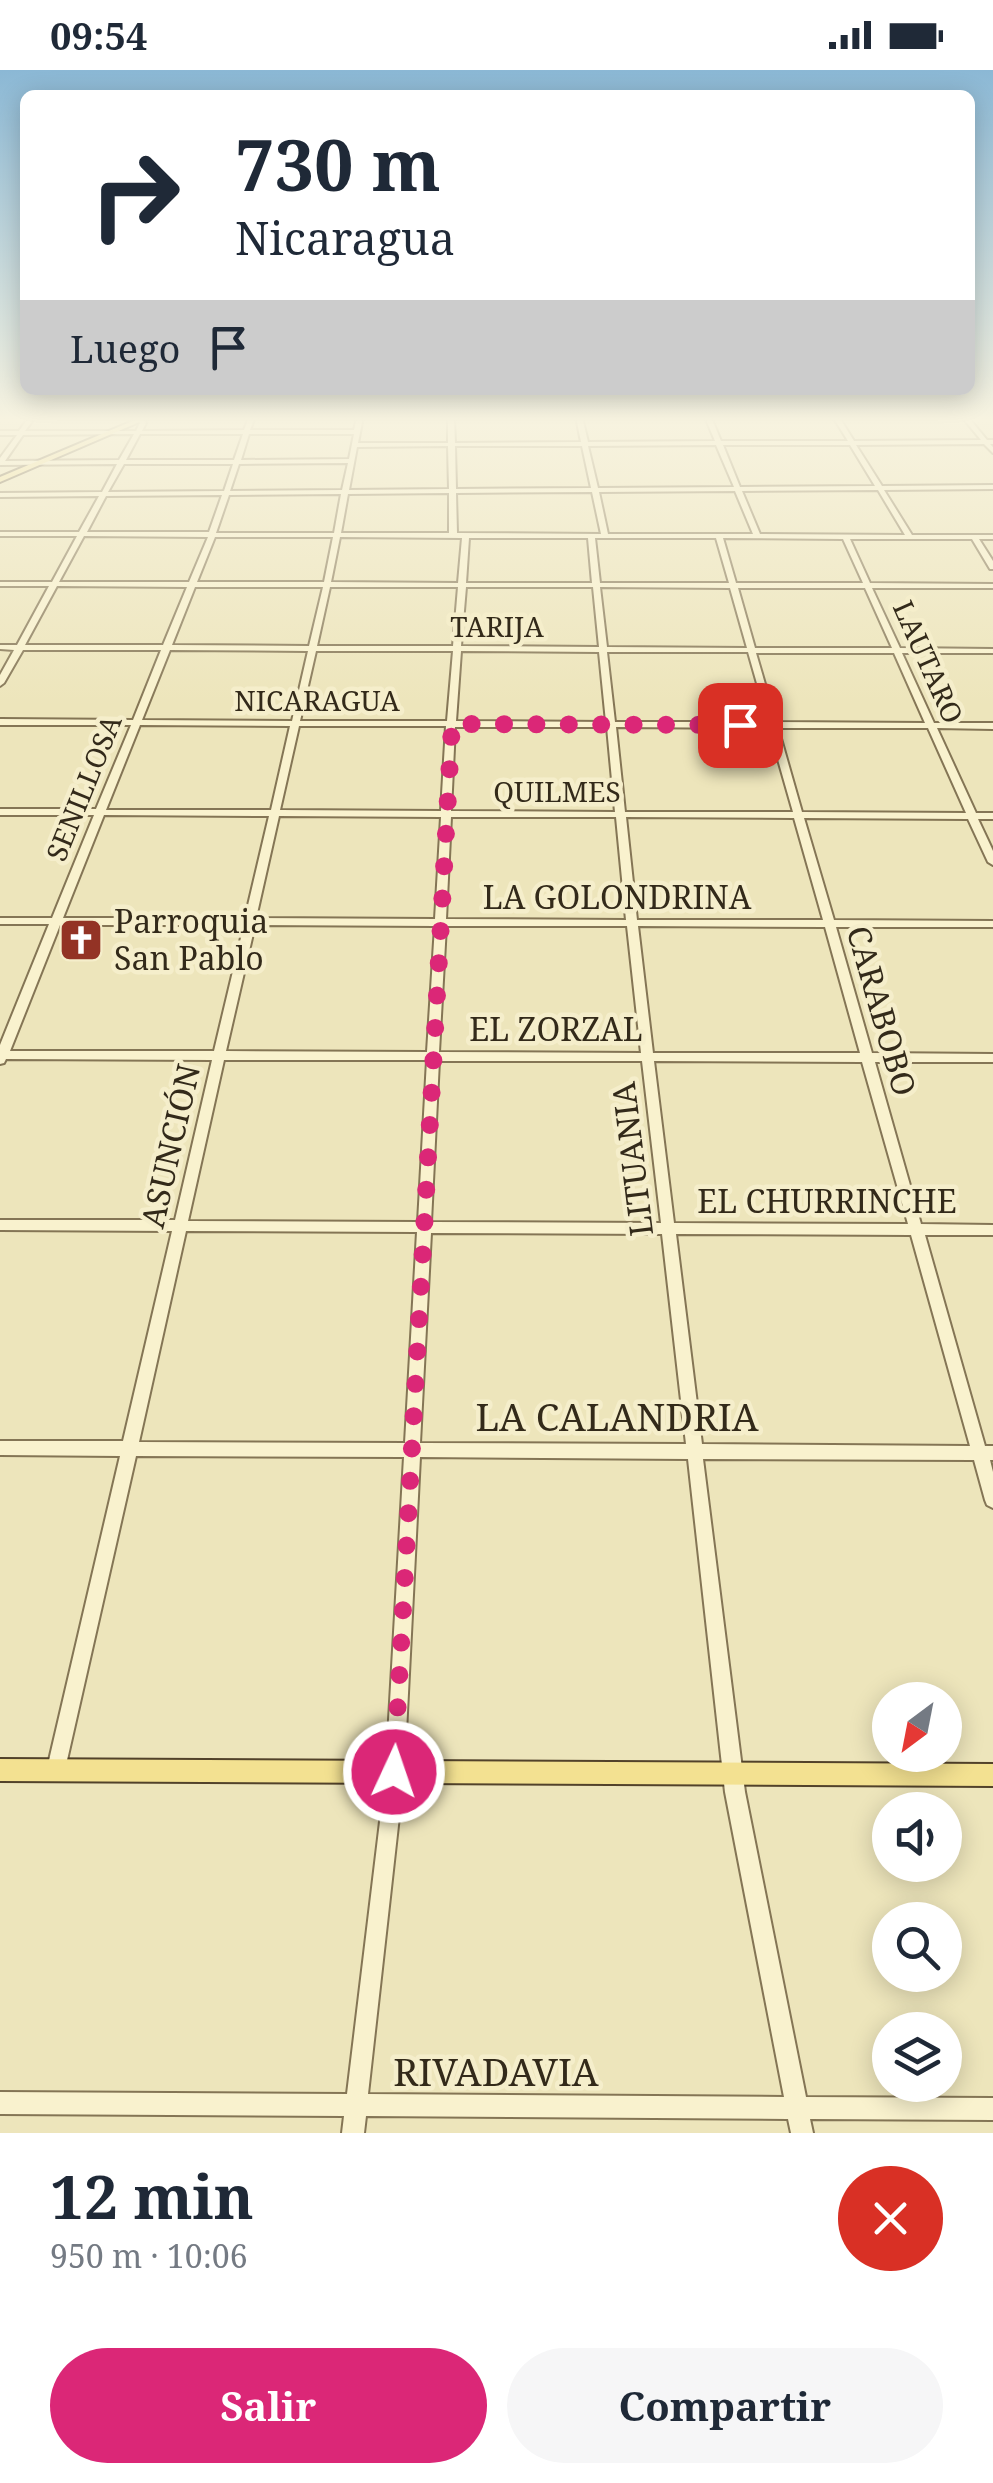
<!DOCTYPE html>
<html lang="es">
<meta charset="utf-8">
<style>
body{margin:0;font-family:"Noto Serif",serif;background:#f6f6f7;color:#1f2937;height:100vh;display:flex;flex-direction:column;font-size:38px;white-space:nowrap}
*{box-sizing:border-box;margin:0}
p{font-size:32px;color:#747a83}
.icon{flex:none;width:55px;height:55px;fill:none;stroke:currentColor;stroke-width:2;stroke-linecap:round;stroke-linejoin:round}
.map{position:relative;height:2063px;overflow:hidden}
.details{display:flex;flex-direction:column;background:#fff;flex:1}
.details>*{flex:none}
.banner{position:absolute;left:20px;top:20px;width:955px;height:305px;border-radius:15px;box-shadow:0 5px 25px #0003;background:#fff;color:#1f2937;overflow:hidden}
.needle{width:65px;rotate:212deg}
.fabs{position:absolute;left:872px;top:1612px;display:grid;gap:20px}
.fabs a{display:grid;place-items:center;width:90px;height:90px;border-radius:50%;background:#fff;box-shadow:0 5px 25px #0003;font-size:50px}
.pin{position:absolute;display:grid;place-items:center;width:85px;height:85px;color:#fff;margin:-42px;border-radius:20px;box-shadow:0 5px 15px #0006}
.me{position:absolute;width:110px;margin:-55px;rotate:3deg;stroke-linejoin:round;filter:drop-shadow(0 0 8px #0008)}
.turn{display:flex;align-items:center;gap:35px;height:210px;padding:0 50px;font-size:45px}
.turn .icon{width:130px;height:130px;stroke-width:2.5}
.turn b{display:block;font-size:70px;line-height:85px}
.then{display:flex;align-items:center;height:95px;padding:0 50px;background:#0003;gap:20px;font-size:38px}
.round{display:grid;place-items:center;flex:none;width:105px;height:105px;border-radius:52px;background:#f6f6f7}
.headline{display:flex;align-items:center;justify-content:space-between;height:170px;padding:0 50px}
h1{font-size:60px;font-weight:700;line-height:75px}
.cta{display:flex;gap:20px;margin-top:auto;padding:20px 50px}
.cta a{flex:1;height:115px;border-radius:60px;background:#db2777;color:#fff;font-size:40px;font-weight:700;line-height:115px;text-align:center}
.cta a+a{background:#f6f6f7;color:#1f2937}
.status{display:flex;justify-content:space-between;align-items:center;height:70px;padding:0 50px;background:#fff;direction:ltr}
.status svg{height:28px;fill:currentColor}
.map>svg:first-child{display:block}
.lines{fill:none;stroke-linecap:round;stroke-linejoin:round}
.minor-casing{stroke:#847555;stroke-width:4}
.major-casing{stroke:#52422a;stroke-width:4}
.minor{fill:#f9f2ce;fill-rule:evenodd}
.major{fill:#f3e191;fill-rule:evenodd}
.route{stroke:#db2777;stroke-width:18;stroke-dasharray:0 32.4}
.labels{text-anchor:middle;stroke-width:9;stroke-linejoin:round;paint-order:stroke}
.far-street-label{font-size:28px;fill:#332a1a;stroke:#f5eecb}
.street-label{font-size:32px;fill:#332a1a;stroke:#f5eecb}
.poi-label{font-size:32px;fill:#332a1a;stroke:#f5eecb;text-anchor:start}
.near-street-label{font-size:38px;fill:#332a1a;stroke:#f5eecb}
</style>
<div class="status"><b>09:54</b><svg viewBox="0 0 49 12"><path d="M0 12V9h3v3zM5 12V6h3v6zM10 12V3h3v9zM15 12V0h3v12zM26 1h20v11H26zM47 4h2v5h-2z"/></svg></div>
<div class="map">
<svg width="993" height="2063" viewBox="0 0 993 2063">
<rect width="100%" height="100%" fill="#ede5bb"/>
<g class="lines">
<defs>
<path id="minor" d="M29 347H35L25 361H136L140 353 139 349 142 347 146 353 142 361 244 360 249 347H255L250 360H354L357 347H363L358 373H448V347H454L455 373 581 372 576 347H582L588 372 715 371 705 347H711L721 371H848L833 347H839L854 371 981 370 962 347H968L987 370H993V374H990L993 377V383L984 374 856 375 882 416 993 415V419L884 420 912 465H993V469H979L993 491V499H990L972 469H850L870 513 993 514V518H872L900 578 993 579V583H902L934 653H993V659L937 658 976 743H993V749H978L993 781V795L988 792 968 749 804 748 834 850 993 851V857H836L872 983 993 984V992H875L921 1154 993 1155V1165H925L985 1376H993V1390H990L993 1402V1438L987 1435 985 1430 974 1390 703 1389 745 1722 806 2027 993 2028V2050L810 2049 813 2063H791L788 2049 366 2046 364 2063H342L344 2046 0 2044V2022L347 2024 386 1702 404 1387 136 1386 65 1699 63 1706 56 1708 49 1706 47 1699 120 1386 0 1385V1371H123L172 1161 0 1160V1150H175L212 990 6 989 4 993 0 994V975L49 854H0V848H52L94 745H0V739H96L131 655H0V649L133 650 161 580H23L4 613 0 616V605L14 580 0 579V575H17L49 516H0V512H52L77 466H0V462H79L99 426 0 427V423L102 422 117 394 0 395V388L17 365H0V361H19ZM134 364 119 390 5 391 23 365ZM140 364H243L234 390H126ZM249 364H354L349 389 241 390ZM716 375 734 417 598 418 588 376ZM723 375H850L875 416 740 417ZM448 376 449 419 349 420 357 377ZM455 376H582L591 418 456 419ZM348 393 342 420 230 421 239 394ZM124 394H233L224 421 108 422ZM878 420 905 465 760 464 742 421ZM735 421 753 464H608L599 422ZM592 422 601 464 457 463 456 423ZM449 423V463H341L348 424ZM341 424 334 463H216L229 425ZM222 425 209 462H87L106 426ZM84 466 208 467 189 512H59ZM215 467H333L324 512H197ZM340 467 462 468 458 513 331 512ZM469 468H588L592 513H466ZM595 468H716L729 513H600ZM723 468 843 469 863 513H736ZM57 516 187 517 163 575H25ZM195 517H323L309 576 172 575ZM330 517H458L453 576H317ZM466 517H593L599 577 461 576ZM600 517 730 518 747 578 607 577ZM738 518H865L892 578H755ZM170 580 308 581 292 651 142 650ZM316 581H453L447 651H300ZM461 581 599 582 606 652 456 651ZM607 582H748L768 652H615ZM756 583H894L925 653 776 652ZM140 655 290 656 271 740H106ZM299 656H446L441 741 280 740ZM455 657H607L615 742 451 741ZM616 657 769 658 793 742H625ZM778 658H928L966 743 802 742ZM104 745 269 746 245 848H63ZM279 746 441 747 435 849 256 848ZM451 747H616L626 850 446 849ZM626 747 794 748 823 850H637ZM60 855H244L214 981H10ZM255 855 435 856 427 982 226 981ZM446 856H627L641 983 439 982ZM638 856 825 857 860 983H653ZM224 990H427L418 1152 188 1151ZM439 991H642L661 1153 431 1152ZM654 991 862 992 908 1154 674 1153ZM186 1161 417 1162 405 1373 139 1372ZM431 1163 662 1164 686 1374 420 1373ZM676 1164 911 1165 970 1376 702 1374ZM420 1387 688 1389 725 1722 784 2027 368 2024 404 1702Z"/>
<path id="major" d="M142 347H151L0 412V407Z
M0 1689 993 1694V1716L0 1711Z"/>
</defs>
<use href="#minor" class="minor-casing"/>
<use href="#major" class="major-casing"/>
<use href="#minor" class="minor"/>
<use href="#major" class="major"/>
</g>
<linearGradient id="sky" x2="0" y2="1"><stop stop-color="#8bb8d5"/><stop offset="0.55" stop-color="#f7f3e0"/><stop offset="1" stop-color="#f7f3e0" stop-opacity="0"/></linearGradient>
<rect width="993" height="635" fill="url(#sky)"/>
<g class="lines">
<path class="route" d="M394 1702 452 654 740 655"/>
</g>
<defs>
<symbol id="church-square" viewBox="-11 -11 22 22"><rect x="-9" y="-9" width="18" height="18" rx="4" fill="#933325" stroke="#f5eecb"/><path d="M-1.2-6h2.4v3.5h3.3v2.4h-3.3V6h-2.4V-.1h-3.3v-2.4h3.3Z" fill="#fff"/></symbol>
</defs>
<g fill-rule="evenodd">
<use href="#church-square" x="56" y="845" width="50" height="50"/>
</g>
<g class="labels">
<g class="far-street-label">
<text x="497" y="567">TARIJA</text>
<text transform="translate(928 592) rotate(66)" y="10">LAUTARO</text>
<text x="317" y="641">NICARAGUA</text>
<text transform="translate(84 718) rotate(-68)" y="10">SENILLOSA</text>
<text x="557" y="732">QUILMES</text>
</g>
<g class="street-label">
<text x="617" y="839">LA GOLONDRINA</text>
<text transform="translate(881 941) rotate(74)" y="11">CARABOBO</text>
<text x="556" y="971">EL ZORZAL</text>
<text transform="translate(171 1076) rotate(-77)" y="11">ASUNCIÓN</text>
<text transform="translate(633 1089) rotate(-97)" y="11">LITUANIA</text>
<text x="827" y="1143">EL CHURRINCHE</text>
</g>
<g class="poi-label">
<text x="114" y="863">Parroquia<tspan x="114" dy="37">San Pablo</tspan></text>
</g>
<g class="near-street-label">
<text x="617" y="1361">LA CALANDRIA</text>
<text x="496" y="2016">RIVADAVIA</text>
</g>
</g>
</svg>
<div class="fabs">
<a><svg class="needle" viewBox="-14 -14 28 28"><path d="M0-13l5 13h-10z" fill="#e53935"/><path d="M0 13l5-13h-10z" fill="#747a83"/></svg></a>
<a><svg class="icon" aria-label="sound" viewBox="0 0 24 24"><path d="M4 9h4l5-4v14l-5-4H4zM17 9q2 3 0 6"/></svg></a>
<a><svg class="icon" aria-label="search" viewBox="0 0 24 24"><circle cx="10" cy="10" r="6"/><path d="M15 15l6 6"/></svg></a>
<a><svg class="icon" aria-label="layers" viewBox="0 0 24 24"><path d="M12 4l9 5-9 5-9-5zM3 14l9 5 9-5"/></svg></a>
</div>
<div class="pin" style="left:740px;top:655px;background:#d93025"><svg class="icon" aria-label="arrive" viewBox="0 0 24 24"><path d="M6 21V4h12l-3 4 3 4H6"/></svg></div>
<svg class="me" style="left:394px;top:1702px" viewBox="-20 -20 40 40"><circle r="17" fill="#db2777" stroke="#fff" stroke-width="3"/><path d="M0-11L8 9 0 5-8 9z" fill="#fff"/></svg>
<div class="banner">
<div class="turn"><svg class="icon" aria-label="right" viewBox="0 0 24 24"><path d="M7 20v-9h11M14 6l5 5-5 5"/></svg><div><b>730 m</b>Nicaragua</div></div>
<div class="then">Luego<svg class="icon" aria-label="arrive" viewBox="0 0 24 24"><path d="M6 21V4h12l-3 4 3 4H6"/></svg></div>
</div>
</div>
<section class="details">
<div class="headline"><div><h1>12 min</h1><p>950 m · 10:06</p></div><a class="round" style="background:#d93025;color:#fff"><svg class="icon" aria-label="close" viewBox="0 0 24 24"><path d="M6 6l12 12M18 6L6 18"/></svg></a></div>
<div class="cta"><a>Salir</a><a>Compartir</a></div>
</section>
